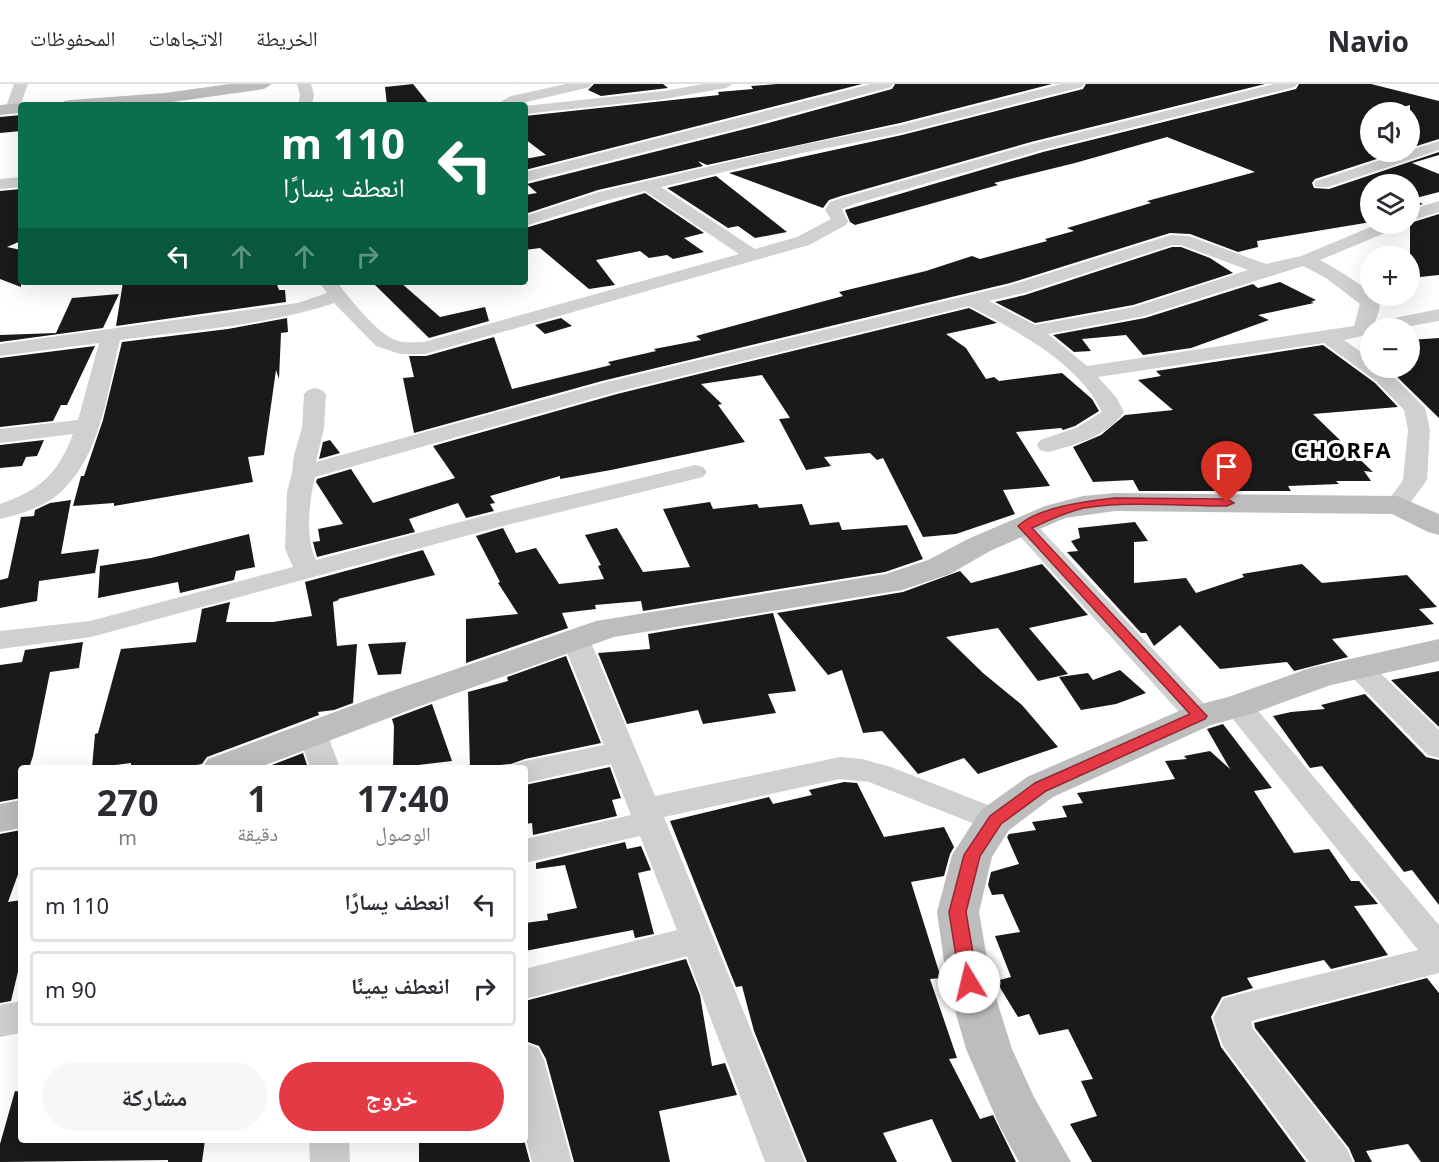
<!DOCTYPE html>
<html lang="ar">
<meta charset="utf-8">
<style>
body{margin:0;font-family:"Noto Sans","Noto Naskh Arabic",sans-serif;background:#f7f7f7;color:#2b2b33;direction:rtl;height:100vh;display:flex;flex-direction:column;font-size:22px;white-space:nowrap}
*{box-sizing:border-box;margin:0}
p{font-size:20px;color:#7c7c81}
.icon{flex:none;width:33px;height:33px;fill:none;stroke:currentColor;stroke-width:2;stroke-linecap:round;stroke-linejoin:round}
.map{position:relative;flex:1;overflow:hidden;direction:ltr}
.sheet{position:absolute;left:18px;top:681px;width:510px;height:378px;display:flex;flex-direction:column;background:#fff;border-radius:6px;box-shadow:0 6px 24px #0002;direction:rtl}
.sheet>*{flex:none}
.guide{position:absolute;left:18px;top:18px;width:510px;height:183px;border-radius:6px;box-shadow:0 6px 24px #0002;direction:rtl;background:#0b6e4f;color:#fff;overflow:hidden}
.buttons{position:absolute;left:1360px;top:18px;display:grid;gap:12px}
.buttons a{display:grid;place-items:center;width:60px;height:60px;border-radius:50%;background:#fff;box-shadow:0 6px 24px #0002;font-size:30px}
.pin{position:absolute;display:grid;place-items:center;width:51px;height:51px;color:#fff;margin:-62px -26px;border-radius:50% 50% 50% 0;rotate:-45deg;box-shadow:0 0 6px #0007}
.pin .icon{rotate:45deg}
.me{position:absolute;width:66px;margin:-33px;rotate:351deg;stroke-linejoin:round;filter:drop-shadow(0 0 4px #0008)}
.turn{display:flex;align-items:center;gap:21px;height:126px;padding:0 24px;font-size:27px}
.turn .icon{width:78px;height:78px;stroke-width:2.5}
.turn b{display:block;font-size:42px;line-height:51px}
.lanes{display:flex;align-items:center;height:57px;padding:0 24px;background:#0003;justify-content:center;gap:30px;direction:ltr}
.lanes .off{opacity:.35}
.eta{display:flex;justify-content:space-evenly;align-items:center;height:102px;text-align:center}
.eta b{font-size:36px;font-weight:700;line-height:42px}
.primary-button{display:flex;gap:12px;margin-top:auto;padding:12px 24px}
.primary-button a{flex:1;height:69px;border-radius:36px;background:#e63946;color:#fff;font-size:24px;font-weight:700;line-height:69px;text-align:center}
.primary-button a+a{background:#f7f7f7;color:#2b2b33}
ul{padding:0;list-style:none}
li{display:flex;align-items:center;gap:18px;height:75px;margin:0 12px 9px;padding:0 12px;border:3px solid #e1e1e2;border-radius:6px}
li div{flex:1}
li b{display:block;font-size:22px}
li em{font-style:normal}
header{display:flex;align-items:center;gap:36px;box-sizing:border-box;height:84px;padding:0 30px;background:#fff;border-bottom:2px solid #e1e1e2}
header strong{font-size:28px}
nav{display:flex;gap:33px;margin-inline-start:auto;font-size:21px}
.map>svg:first-child{display:block}
.building{fill:#1a1a1a}
.lines{fill:none;stroke-linecap:round;stroke-linejoin:round}
.street{fill:#d0d0d0;fill-rule:evenodd}
.secondary{fill:#bdbdbd;fill-rule:evenodd}
.route{fill:#e63946;stroke:#96252e;stroke-width:1.5}
.labels{text-anchor:middle;stroke-width:6;stroke-linejoin:round;paint-order:stroke}
.district-label{font-size:22px;font-weight:bold;letter-spacing:1.5px;fill:#000;stroke:#fff}
</style>
<header>
<strong>Navio</strong>
<nav><a>الخريطة</a><a>الاتجاهات</a><a>المحفوظات</a></nav>
</header>
<div class="map">
<svg width="1439" height="1078" viewBox="0 0 1439 1078">
<rect width="100%" height="100%" fill="#fff"/>
<path class="building" d="M413 0 430 21H387L385 3Z
M594 0H663L668 4 601 12 588 6Z
M777 0H862L525 86V75L546 71 525 55V32L719 11 718 8 753 5 751 2Z
M895 0H1052L900 39 707 81 698 77 703 82 598 106 525 130V111L537 109 527 100 757 42 892 5Z
M1086 0H1265L1031 58 841 112 829 116 823 124 729 89 902 51 1083 5Z
M1299 0H1371L1439 17V55L1410 64V21L1385 28H1371V68L1389 71 1315 95 1312 99 1314 104 1329 105 1439 68V71L1412 79 1439 90V108L1412 115 1423 120 1410 124V100H1371V138L1257 157 1258 163 1238 168 1190 150 1170 149 1010 199 602 297 414 349 403 294 414 293 409 272H426L494 253 512 305 611 281 608 278 656 267 654 265 701 256 696 252 843 212 839 208 926 187 972 172 980 175 1047 157 1045 155 1074 147 1067 144 1151 119 1147 117 1255 88 1167 53 1075 79 994 99 998 101 855 141 850 138 845 126 1043 68 1296 5Z
M21 31V47L0 49V33Z
M716 92 787 148 755 154 738 142 728 144 667 104Z
M21 105V157L7 163 21 166V203L0 195V107Z
M645 109 704 149 684 154 704 168 673 175 667 171 649 174 640 167 596 176 615 201 589 205 540 164 525 166V144Z
M1439 130V191L1410 194V139Z
M1172 163H1181L1210 174 1233 189 1133 221 1035 239 995 218 1025 211Z
M123 198H276L279 206H285L286 218 116 242Z
M372 198H400L440 233 485 223 489 237 429 254Z
M1280 198 1316 216 1311 218 1314 219 1258 231 1269 236 1191 264 1143 271 1126 251 1082 255 1091 267 1074 268 1053 251 1145 234 1253 200 1258 204Z
M119 210 103 244 0 258V251L56 249 72 214Z
M969 224 997 239 946 250 966 264 986 295 994 293 999 297 1062 289 1092 315 1099 327 1075 342 1063 346 1061 344 1016 348 1050 402 1003 406 1015 430 956 450 923 453 883 374 877 376 870 369 824 373 831 382 806 386 779 335 790 334 762 291 701 300 722 320 718 321 745 358 611 386 560 395V392L490 412 495 419 490 420 494 427 466 434 458 419 409 435 415 448 317 473 315 466 313 458 320 457 318 445 343 440 316 398 317 395 351 385 373 419 455 394 433 362 617 310Z
M287 234 288 248 281 249 279 295 276 286 264 371 248 373 253 398 114 422V419L73 422 81 392H84L103 336 122 258 228 245Z
M561 234 572 242 545 250 535 241Z
M1439 254V334L1392 288 1410 287V256Z
M1323 261 1375 299 1398 323 1313 330 1373 388 1364 387 1371 397H1336L1339 400 1288 402 1291 407H1139L1133 396 1093 398 1073 363 1101 351 1125 331 1173 326 1138 296 1161 292 1156 287Z
M95 262 67 321H61L53 337 0 343V274Z
M44 356 37 372 26 373 22 382 0 384V361Z
M330 356 340 369 319 375 323 358Z
M71 416 61 470 99 465 95 489 39 497 37 517 0 524V496L8 494 21 433 34 432 35 426 50 419Z
M710 418 713 425 757 420 759 424 802 420 810 441 839 438 842 446 907 441 923 475 885 488 643 527 641 517 595 521 596 525 562 529 568 544 466 579V535L518 530 498 499 500 498 476 452 503 444 516 469 536 464 559 500 604 495 598 482 601 481 585 451 617 444 643 488 690 483 663 425Z
M1135 438 1148 457 1134 458V499L1186 494 1196 509 1244 493 1242 490 1302 480 1322 499 1407 491 1437 523 1419 525 1434 540 1332 555 1348 573 1294 587 1287 578 1220 585 1180 541 1154 562 1146 549H1141L1067 468 1078 467 1071 457 1080 454 1078 444Z
M249 450 255 483 236 487 234 496 180 509 178 498 98 514 100 482 151 474Z
M423 466 435 491 338 515 339 516 333 518 337 562 357 560 353 619 334 626 318 628 319 631 207 673 202 680 179 684H131V679L92 684 95 650 98 649 121 565 196 558 202 525 230 518 226 538H273L312 532 305 498Z
M1042 480 1088 531 1029 544 1068 590 1038 597 998 544 946 553 983 589 1022 621 1058 663 978 690 964 674 918 690 882 647 863 649 842 586 828 591 777 529 903 508 960 487 971 499Z
M773 529 796 607 768 610 776 629 703 640 698 626 627 640 598 569 650 565 648 550Z
M83 558 79 584 50 588 33 672 29 684H21V714L0 718V581L22 578 25 566Z
M406 558 401 590 378 591 368 560Z
M566 572 601 659 525 675 511 680 470 684 468 608 508 597 507 593Z
M1120 586 1146 609 1116 620 1081 626 1059 593 1088 589 1093 596Z
M1439 587V643L1391 596Z
M1365 610 1426 673 1439 676V821L1412 786 1404 788 1322 682 1310 684 1273 632 1291 628 1325 625 1321 621Z
M432 620 452 677 393 684 394 642 392 635Z
M1223 640 1272 704 1254 707 1294 769 1329 765 1351 797H1359L1378 820 1354 822 1388 871 1331 885 1324 876 1247 894 1253 904 1222 913 1211 933 1221 963 1306 1078H1092L1070 1040 1097 1032 1081 997 1093 995 1068 945 1039 951 1029 930 1018 933 996 897 1011 893 995 852 1020 848 1003 810 992 811 988 801 991 788 1019 780 1007 753 1009 750 1036 746 1032 738 1067 733 1062 722 1083 719 1077 709 1175 695 1165 677 1187 675 1184 672 1210 667 1230 685 1207 645Z
M303 669 308 684H264Z
M610 683 621 714 612 716 617 732 533 751 532 739 525 740V701Z
M844 698 857 699 884 753 944 743 954 763 950 770 944 792 911 798 941 894 930 895 957 974 949 975 980 1035 993 1031 1016 1078H952L932 1035 883 1049 897 1078H807L754 947 742 902 736 903 670 737 769 713 773 720 812 711 809 706Z
M21 746V782L8 818 21 816V875L11 917 0 919V750Z
M625 758 627 765 641 762 651 786 638 789 654 850 635 854 633 846 525 867V839L548 836 547 830 577 824 565 781 536 785V779Z
M686 875 700 911 712 982 725 979 737 1011 659 1027 670 1078H574L546 975 539 962 525 957V917Z
M1427 894 1439 909V1078H1421L1408 1060 1366 1067 1372 1078H1355L1349 1064 1255 944 1254 939Z
M15 1007 21 1008V1056H205L202 1078H168V1076L0 1078V1060Z
M419 1056H524L530 1078H419Z"/>
<g class="lines">
<path class="street" d="M14 0H28L19 25 12 29 5 25Z
M297 0H311L314 11 312 21H298L300 11Z
M566 0H592L590 3 514 21H495L511 12Z
M703 0H733L726 4 664 15 525 30V22L664 7Z
M871 0H893L891 3 756 40 525 98V88Z
M1061 0H1084L1082 3 902 49 802 69 661 103 755 165 797 153 831 135 825 126 830 118 842 114 1032 60 1274 0H1297L1295 3 1042 66 854 120 842 125 848 137 846 141 809 161 425 270H400L376 262 334 219C266 242 191 246 120 256 108 305 101 369 63 406 47 422 21 430 0 435V420C40 406 58 390 73 350L0 359V345L78 336 99 259 0 272V260L298 219 327 209 319 198H337C349 214 374 245 391 254 401 260 413 258 424 258L739 170 645 107 604 117 525 142V132L599 108 802 61 901 41Z
M1439 57V66L1328 103H1316L1314 100 1316 97Z
M21 93V103L0 105V95Z
M1439 117V128L1410 137V126Z
M1378 140H1399L1397 144 1320 176C1333 183 1375 207 1379 219 1381 225 1377 232 1375 238L1439 225V237L1400 244H1371V250L1344 256 1371 275V284H1383L1390 289 1425 324 1430 346 1427 396 1405 426 1397 428 1389 426 1385 421 1403 396 1408 346 1404 326 1376 297 1324 259 1098 293 1116 313 1124 328C1108 352 1075 361 1048 368L1040 366 1037 361 1040 356 1076 344 1102 328C1080 280 1014 245 969 222L616 308 315 393C309 417 305 454 316 476L479 433 695 381 703 383 707 388 703 393 495 444 91 553 0 565V547L90 537 293 483 285 465 287 408 292 389 294 371 302 344 304 310 308 306 315 304 322 306 326 310 324 344 316 378 603 299 1011 201 1171 151 1189 152 1266 180 1301 172ZM1172 161H1181L1248 186 1134 223 1035 241 989 217 1024 209ZM1303 182 1326 194 1360 220 1354 242 1087 282 1048 250 1144 232Z
M1024 435 1033 437 1209 625 1214 632 1209 639 1199 642 1189 639 1015 447 1012 442 1015 437Z
M576 547 586 550 590 556 655 712 840 673 862 675 891 683 1006 728 1011 736 1006 744 995 748 869 698 840 695 664 733 805 1078H765L687 872 525 915V885L677 846 640 752 525 779V755L631 731 611 680 525 699V684H512L514 680 525 677 604 661 562 556 566 550Z
M1359 575 1369 578 1439 646V674L1428 671 1349 590 1345 584 1349 578Z
M1238 612 1248 615 1439 841V889L1251 937 1253 945 1347 1065 1353 1078H1309L1223 962 1213 934 1223 915 1236 911 1418 866 1228 629 1223 622 1228 615Z
M313 638 324 641 340 684H310L298 648 302 641Z
M21 917V949L0 953V921Z
M525 959 538 964 544 976 572 1078H532L525 1052Z
M309 1056H349L350 1078H310Z"/>
<path class="secondary" d="M229 0H272L264 5 165 19 62 21 64 17 70 16 165 9Z
M21 19 27 21H21V29L0 31V21Z
M1115 409 1397 412 1439 430V451L1428 448 1392 430 1115 427 1065 434 990 467 950 490 902 506 614 553 412 625 258 684H202L208 675 386 609 596 537 886 490 928 476 968 455 1045 422 1083 412Z
M1439 555V577L1331 601 1251 630 1211 641 1053 713 1009 746 992 773 979 828 991 898 1012 965 1034 1013 1071 1078H1019L1000 1043 966 965 947 898 937 828 952 771 981 726 1027 693 1186 624 1228 613 1310 584Z
M21 716V744L0 748V720Z"/>
</g>
<path class="route" d="M1115 414 1227 415 1234 419 1227 422C1181 422 1130 417 1084 424 1066 428 1049 436 1032 444L1207 632 1205 635 1046 707 1001 740 980 772 966 828 978 898 975 903 969 905 963 903 960 898 949 828 964 771 990 732 1035 699 1190 630 1018 442C1038 423 1088 417 1115 414Z"/>
<g class="labels">
<g class="district-label">
<text x="1343" y="374">CHORFA</text>
</g>
</g>
</svg>
<div class="buttons">
<a><svg class="icon" aria-label="sound" viewBox="0 0 24 24"><path d="M4 9h4l5-4v14l-5-4H4zM17 9q2 3 0 6"/></svg></a>
<a><svg class="icon" aria-label="layers" viewBox="0 0 24 24"><path d="M12 4l9 5-9 5-9-5zM3 14l9 5 9-5"/></svg></a>
<a>+</a>
<a>−</a>
</div>
<div class="pin" style="left:1227px;top:419px;background:#d93025"><svg class="icon" aria-label="arrive" viewBox="0 0 24 24"><path d="M6 21V4h12l-3 4 3 4H6"/></svg></div>
<svg class="me" style="left:969px;top:898px" viewBox="-20 -20 40 40"><circle r="19" fill="#fff"/><path d="M0-13L10 11 0 6-10 11z" fill="#e63946"/></svg>
<div class="guide">
<div class="turn"><svg class="icon" aria-label="left" viewBox="0 0 24 24"><path d="M17 20v-9H6M10 6l-5 5 5 5"/></svg><div><b>110 m</b>انعطف يسارًا</div></div>
<div class="lanes"><svg class="icon" aria-label="left" viewBox="0 0 24 24"><path d="M17 20v-9H6M10 6l-5 5 5 5"/></svg><svg class="icon off" aria-label="ahead" viewBox="0 0 24 24"><path d="M12 20V5M6 11l6-6 6 6"/></svg><svg class="icon off" aria-label="ahead" viewBox="0 0 24 24"><path d="M12 20V5M6 11l6-6 6 6"/></svg><svg class="icon off" aria-label="right" viewBox="0 0 24 24"><path d="M7 20v-9h11M14 6l5 5-5 5"/></svg></div>
</div>
<section class="sheet">
<div class="eta">
<div><b>17:40</b><p>الوصول</p></div>
<div><b>1</b><p>دقيقة</p></div>
<div><b>270</b><p>m</p></div>
</div>
<ul>
<li><svg class="icon" aria-label="left" viewBox="0 0 24 24"><path d="M17 20v-9H6M10 6l-5 5 5 5"/></svg><div><b>انعطف يسارًا</b></div><em>110 m</em></li>
<li><svg class="icon" aria-label="right" viewBox="0 0 24 24"><path d="M7 20v-9h11M14 6l5 5-5 5"/></svg><div><b>انعطف يمينًا</b></div><em>90 m</em></li>
</ul>
<div class="primary-button"><a>خروج</a><a>مشاركة</a></div>
</section>
</div>
